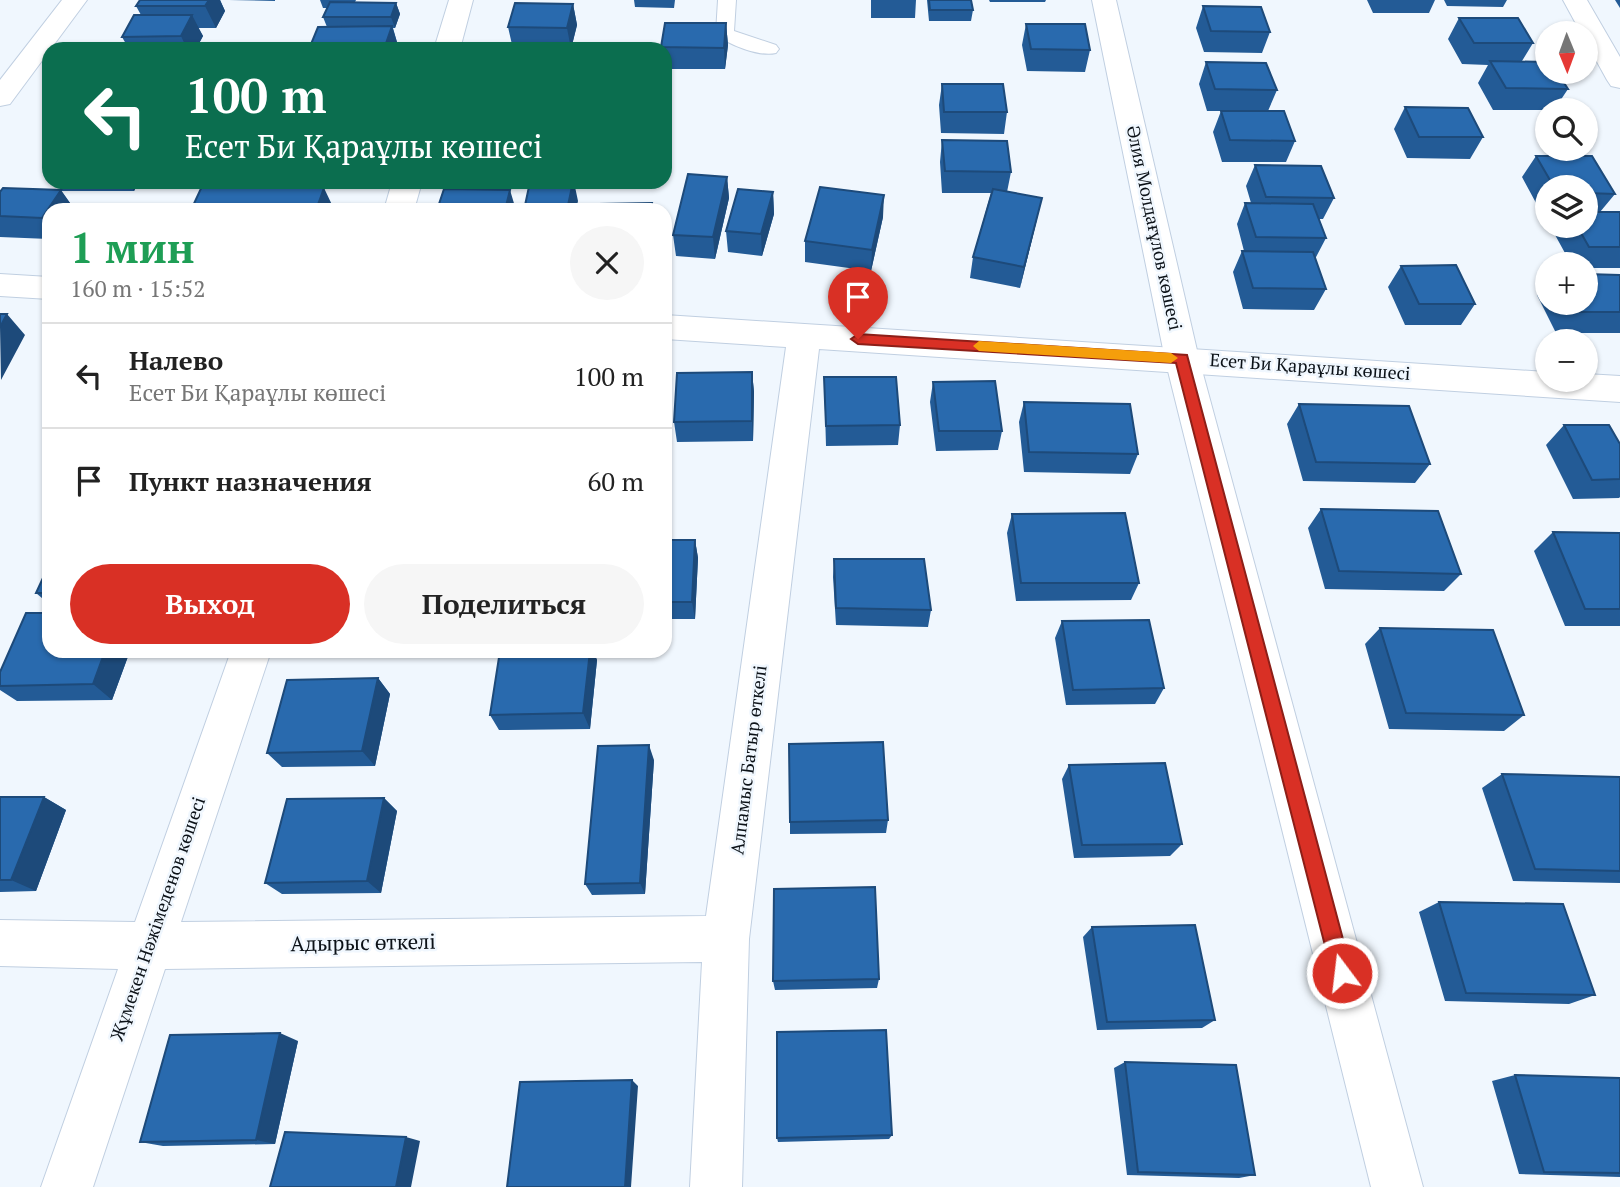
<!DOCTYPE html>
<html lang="ru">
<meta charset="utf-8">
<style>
body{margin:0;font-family:"PT Serif",serif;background:#f6f6f6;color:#222;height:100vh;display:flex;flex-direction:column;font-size:26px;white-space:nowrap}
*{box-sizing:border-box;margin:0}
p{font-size:23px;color:#767676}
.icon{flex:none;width:38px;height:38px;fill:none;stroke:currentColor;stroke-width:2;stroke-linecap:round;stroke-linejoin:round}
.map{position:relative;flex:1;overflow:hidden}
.details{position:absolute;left:42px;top:203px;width:630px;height:455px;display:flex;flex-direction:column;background:#fff;border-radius:21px;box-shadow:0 2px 5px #0004}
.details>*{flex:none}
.hud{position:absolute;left:42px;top:42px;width:630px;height:147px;border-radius:21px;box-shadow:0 2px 5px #0004;background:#0b6e4f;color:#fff;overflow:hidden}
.needle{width:46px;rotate:179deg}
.tools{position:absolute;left:1535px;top:21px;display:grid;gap:14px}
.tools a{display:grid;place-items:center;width:63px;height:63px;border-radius:50%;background:#fff;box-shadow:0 2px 5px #0004;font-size:35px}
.pin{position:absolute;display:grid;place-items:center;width:60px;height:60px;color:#fff;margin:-72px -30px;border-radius:50% 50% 50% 0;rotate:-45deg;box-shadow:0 0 7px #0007}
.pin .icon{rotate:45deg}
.me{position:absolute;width:77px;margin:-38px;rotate:345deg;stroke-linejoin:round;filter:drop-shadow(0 0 5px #0008)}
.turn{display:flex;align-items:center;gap:24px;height:147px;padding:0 28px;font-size:32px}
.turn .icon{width:91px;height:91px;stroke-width:2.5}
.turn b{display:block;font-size:49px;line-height:60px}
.round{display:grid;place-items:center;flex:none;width:74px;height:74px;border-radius:37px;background:#f6f6f6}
.summary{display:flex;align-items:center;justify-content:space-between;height:119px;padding:0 28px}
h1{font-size:42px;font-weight:700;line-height:52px;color:#1e9e55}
.primary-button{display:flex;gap:14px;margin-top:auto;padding:14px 28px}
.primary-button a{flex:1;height:80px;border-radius:42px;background:#d93025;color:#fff;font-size:28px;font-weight:700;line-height:80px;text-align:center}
.primary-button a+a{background:#f6f6f6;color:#222}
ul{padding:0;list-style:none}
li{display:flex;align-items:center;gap:21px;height:105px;padding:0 28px;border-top:2px solid #e0e0e0}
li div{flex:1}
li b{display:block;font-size:26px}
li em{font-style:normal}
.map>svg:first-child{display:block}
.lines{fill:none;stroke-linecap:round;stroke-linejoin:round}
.service-casing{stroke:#c0cfe1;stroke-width:2}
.minor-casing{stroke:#c0cfe1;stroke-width:2}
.secondary-casing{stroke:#c0cfe1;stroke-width:2}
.service{fill:#fff;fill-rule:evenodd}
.minor{fill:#fff;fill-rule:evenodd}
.secondary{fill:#fff;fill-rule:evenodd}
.wall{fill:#235b96}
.shaded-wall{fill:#1d4a7a}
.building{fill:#296aae;stroke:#1d4a7a;stroke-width:2}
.route{fill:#d93025;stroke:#8d1f18;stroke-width:2}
.slow{fill:#f59e0b}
.labels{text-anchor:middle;stroke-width:5;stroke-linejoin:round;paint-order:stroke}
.street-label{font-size:18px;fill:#0b1117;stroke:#f0f7fe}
.near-street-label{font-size:21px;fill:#0b1117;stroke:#f0f7fe}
</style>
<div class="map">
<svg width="1620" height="1187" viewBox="0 0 1620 1187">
<rect width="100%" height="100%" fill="#f0f7fe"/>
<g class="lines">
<defs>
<path id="service" d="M718 0H736L734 31 776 45 779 49 776 53C760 57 727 45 716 33Z"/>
<path id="minor" d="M62 0H87L10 104 0 106V80Z
M449 0H473L460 49H434Z
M1563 0H1587L1620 57V88L1611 86 1607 80 1586 42V33H1581Z
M392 182H422L414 210H384Z
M0 274 49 277V299L0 296Z
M665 315 1547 372V380H1586V374L1620 376V402L819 349 749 939 742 1187H690L702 962 165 969 93 1187H41L118 969 0 966V920L135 922 231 651H271L181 922 706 916 786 347 665 339Z"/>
<path id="secondary" d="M1092 0H1116L1199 359 1423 1187H1371L1165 359Z"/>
</defs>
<use href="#service" class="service-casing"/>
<use href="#minor" class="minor-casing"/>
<use href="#secondary" class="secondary-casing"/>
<use href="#service" class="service"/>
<use href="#minor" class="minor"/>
<use href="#secondary" class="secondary"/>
</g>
<path class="wall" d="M140 0H220L225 11 216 28H198L203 36 196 49H129L122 37 141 15 136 6Z
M229 0H275V1Z
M320 0H356L355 2 396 3 400 14 395 28H393L399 49H309L327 27 323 17 327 8H323Z
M634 0H675L674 8 635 7Z
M871 0H916L915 18H871Z
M927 0H971L973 10 971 21H929Z
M989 0H1046L1045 2H990Z
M1367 0H1435L1429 13H1373Z
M1444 0H1507L1503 7 1447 6Z
M1615 0H1620V8Z
M573 4 577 25 571 49H513L508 27Z
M1203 6 1270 32 1262 53 1204 52 1196 28Z
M1459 18 1533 43 1522 61 1568 89 1554 110H1493L1478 83 1488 65 1462 64 1448 39Z
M726 23 728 45 725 69H665V49H661V47Z
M1026 24 1090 50 1085 72 1027 71 1022 45Z
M1206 62 1277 90 1268 111 1295 141 1286 162H1222L1213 132 1221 111H1207L1199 84Z
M942 84 1007 112 1004 134 941 133 939 105Z
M1405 107 1483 137 1470 159 1407 158 1394 129Z
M942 140 1011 172 1007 192 1037 219 1020 288 970 278 973 257 991 193H942L940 162Z
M1536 156 1615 194 1600 212H1620V268H1586V264H1571L1554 233 1559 226H1586V187H1547V214H1542L1522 177Z
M1255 165 1334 198 1323 219H1319L1326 238 1315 259 1326 289 1314 310 1243 309 1233 272 1242 251H1244L1237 224 1245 203H1251L1246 186Z
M727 177 729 198 715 259 676 256 673 235Z
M55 182H139L134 191H61L75 210H49V239L0 237V192L61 190Z
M773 192 774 214 762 256 728 252 726 231Z
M883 217 871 271 805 262V241Z
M1401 266 1475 304 1461 325H1405L1388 287Z
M1620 275V333H1556L1537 295 1547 281V303H1586Z
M752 372 754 392 753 441 677 442 674 422Z
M824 377 900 425 898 445 826 446Z
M933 382 1002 431 998 450 936 451 930 402Z
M1024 402 1138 454 1130 474 1024 472 1019 422Z
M1299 404 1430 464 1415 483 1303 481 1287 424Z
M1564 425 1620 444V497L1619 498 1573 499 1546 445Z
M1321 509 1461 574 1444 591 1325 589 1308 528Z
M1012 514 1139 583 1131 600 1016 601 1007 533Z
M1553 532 1620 533V626H1565L1534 551Z
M665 540H695L698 558 695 619H665Z
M834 559 931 610 928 627 836 625 833 577Z
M49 565V604L36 593Z
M1062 621 1164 688 1155 704 1066 705 1055 638Z
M1380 628 1524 715 1504 731 1389 729 1365 644Z
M130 651 112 700 17 701 0 690V672Z
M500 651H593L597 660 590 729 499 730 490 715Z
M378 678 390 694 375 766 282 767 267 753Z
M654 760 645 894 592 895 585 884Z
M1069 765 1182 844 1170 856 1074 858 1062 779Z
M1502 774 1620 777V883L1513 881 1482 788Z
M0 797H44L66 810 36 891 0 892Z
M384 798 397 811 381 893 282 894 265 883Z
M888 820 886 833 790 834V822Z
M1439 902 1595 995 1569 1004 1445 1001 1419 912Z
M1092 927 1215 1020 1202 1028 1097 1030 1083 937Z
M879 979 877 988 775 990 773 981Z
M298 1041 275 1144 163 1146 140 1142Z
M1125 1062 1255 1175 1239 1178 1127 1175 1114 1068Z
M1515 1075 1620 1078V1177L1519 1174 1492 1081Z
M892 1135 889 1139 778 1142 777 1138Z"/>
<path class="shaded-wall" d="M209 0H220L225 11 216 28 205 6Z
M396 3 400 14 395 28 391 17Z
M573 4 577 25 571 49 567 28Z
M192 15 203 36 196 49H187L181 36Z
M726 23 728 45 725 69 724 48Z
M392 26 399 49H384Z
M727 177 729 198 715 259 713 237Z
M128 182H139L134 191Z
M250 182H271L259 209 248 187Z
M573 182H574L578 201 576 210H567Z
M324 188 334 209V210H316Z
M61 190 75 210H49V228L42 218Z
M510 190 516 210H505Z
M773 192 774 214 762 256 761 234Z
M884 195 883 217 871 271 872 250Z
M1042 198 1037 219 1020 288 1024 267Z
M7 314 25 335 1 380 0 327Z
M752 372 754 392 753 441 752 421Z
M695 540 698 558 695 619 692 602Z
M105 651H130L112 700 93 684Z
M590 651H593L597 660 590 729 583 713Z
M378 678 390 694 375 766 362 751Z
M649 745 654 760 645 894 640 883Z
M44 797 66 810 36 891 11 880Z
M384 798 397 811 381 893 367 881Z
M280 1033 298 1041 275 1144 256 1140Z
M632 1080 638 1086 631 1187H625Z
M406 1137 420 1141 411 1187H396Z"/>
<path class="building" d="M140 0H209L205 6H136Z
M929 0H971L973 10H930Z
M330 2 396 3 391 17H323Z
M515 3 573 4 567 28 508 27Z
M1203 6 1261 7 1270 32 1211 31Z
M134 15H192L181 36 122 37Z
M1459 18H1518L1533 43H1474Z
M665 23H726L724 48 661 47Z
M1026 24H1085L1090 50 1031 49Z
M392 26 384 49H309L318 27Z
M1490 61 1547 62V72H1557L1568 89 1506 88Z
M1206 62 1266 63 1277 90 1215 89Z
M942 84H1003L1007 112H944Z
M1405 107 1468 108 1483 137H1419Z
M1221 111H1284L1295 141 1230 140Z
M942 140 1007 141 1011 172 945 171Z
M1536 156H1592L1615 194 1586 193V187H1554Z
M1255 165 1321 166 1334 198 1266 197Z
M688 174 727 177 713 237 673 235Z
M204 182H250L248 187 324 188 316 210H191Z
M530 182H573L567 210H524Z
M820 187 884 195 872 250 805 241Z
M3 188 61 190 42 218 0 216V192Z
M444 189 510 190 505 210H437Z
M738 189 773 192 761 234 726 231Z
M993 189 1042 198 1024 267 973 257Z
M652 203 651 210H599V204Z
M1245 203 1313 204 1326 238 1256 237Z
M1586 212H1620V247H1589L1577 226H1586Z
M1242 251 1313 252 1326 289 1253 288Z
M1456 265 1475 304H1419L1401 266Z
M1586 274 1620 275V312H1572L1568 303H1586Z
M0 314H7L0 327Z
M752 372V421L674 422 677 373Z
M824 377H896L900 425 826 426Z
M995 381 1002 431H939L933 382Z
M1024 402 1130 404 1138 454 1029 452Z
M1299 404 1409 406 1430 464 1316 462Z
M1564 425H1609L1620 444V479L1592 480Z
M1321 509 1438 511 1461 574 1339 571Z
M1125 513 1139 583H1021L1012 514Z
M1553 532 1620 533V609H1585Z
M665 540H695L692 602H665Z
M834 559H924L931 610 836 608Z
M49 565V593H36Z
M26 613H49V651H105L93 684 0 686V672Z
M1149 620 1164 688 1073 690 1062 621Z
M1380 628 1493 630 1524 715 1406 713Z
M500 651H590L583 713 490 715Z
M378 678 362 751 267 753 287 680Z
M883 742 888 820 790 822 789 744Z
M649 745 640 883 585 884 598 746Z
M1165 763 1182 844 1082 845 1069 765Z
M1502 774 1620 777V871L1535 869Z
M0 797H44L11 880H0Z
M384 798 367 881 265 883 287 799Z
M875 887 879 979 773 981 774 889Z
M1439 902 1563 904 1595 995 1466 993Z
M1195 925 1215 1020 1107 1022 1092 927Z
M886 1030 892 1135 777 1138V1032Z
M280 1033 256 1140 140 1142 170 1035Z
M1125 1062 1236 1065 1255 1175 1138 1172Z
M1515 1075 1620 1078V1173L1544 1172Z
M632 1080 625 1187H507L520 1082Z
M285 1132 406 1137 396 1187H270Z"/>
<path class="route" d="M858 334 1187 355 1352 973 1349 980 1342 983 1335 980 1332 973 1176 363 858 344 851 339Z"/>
<path class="slow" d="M979 341 1171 353 1178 358 1171 363 979 351 973 346Z"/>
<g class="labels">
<g class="street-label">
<text transform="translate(1154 228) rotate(78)" y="6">Әлия Молдағұлов көшесі</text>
<text transform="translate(1310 367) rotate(4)" y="6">Есет Би Қараұлы көшесі</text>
<text transform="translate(749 760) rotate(-83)" y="6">Алпамыс Батыр өткелі</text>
<text transform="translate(158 919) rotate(-71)" y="6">Жұмекен Нәжімеденов көшесі</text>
</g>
<g class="near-street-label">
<text transform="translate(363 943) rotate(-1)" y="7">Адырыс өткелі</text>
</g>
</g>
</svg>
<div class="tools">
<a><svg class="needle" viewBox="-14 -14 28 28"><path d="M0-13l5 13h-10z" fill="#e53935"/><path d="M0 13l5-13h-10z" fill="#767676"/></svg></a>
<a><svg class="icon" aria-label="search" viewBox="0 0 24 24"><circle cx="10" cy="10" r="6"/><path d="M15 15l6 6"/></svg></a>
<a><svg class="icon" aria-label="layers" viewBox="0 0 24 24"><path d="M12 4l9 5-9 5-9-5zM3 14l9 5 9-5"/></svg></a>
<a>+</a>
<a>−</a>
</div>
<div class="pin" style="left:858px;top:339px;background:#d93025"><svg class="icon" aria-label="arrive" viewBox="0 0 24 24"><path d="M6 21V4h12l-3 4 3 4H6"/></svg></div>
<svg class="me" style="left:1342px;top:973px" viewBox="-20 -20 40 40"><circle r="17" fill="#d93025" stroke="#fff" stroke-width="3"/><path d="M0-11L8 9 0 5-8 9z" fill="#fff"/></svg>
<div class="hud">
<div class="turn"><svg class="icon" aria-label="left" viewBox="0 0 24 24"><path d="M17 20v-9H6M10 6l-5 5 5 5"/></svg><div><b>100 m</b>Есет Би Қараұлы көшесі</div></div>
</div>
<section class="details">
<div class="summary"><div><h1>1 мин</h1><p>160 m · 15:52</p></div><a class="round"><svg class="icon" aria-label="close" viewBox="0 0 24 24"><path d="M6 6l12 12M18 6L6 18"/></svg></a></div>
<ul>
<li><svg class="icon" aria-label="left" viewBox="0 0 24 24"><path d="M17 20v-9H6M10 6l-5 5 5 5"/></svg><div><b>Налево</b><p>Есет Би Қараұлы көшесі</p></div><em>100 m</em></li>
<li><svg class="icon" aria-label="arrive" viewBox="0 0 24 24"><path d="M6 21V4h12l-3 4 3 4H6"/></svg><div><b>Пункт назначения</b></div><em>60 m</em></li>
</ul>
<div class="primary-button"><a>Выход</a><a>Поделиться</a></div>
</section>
</div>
